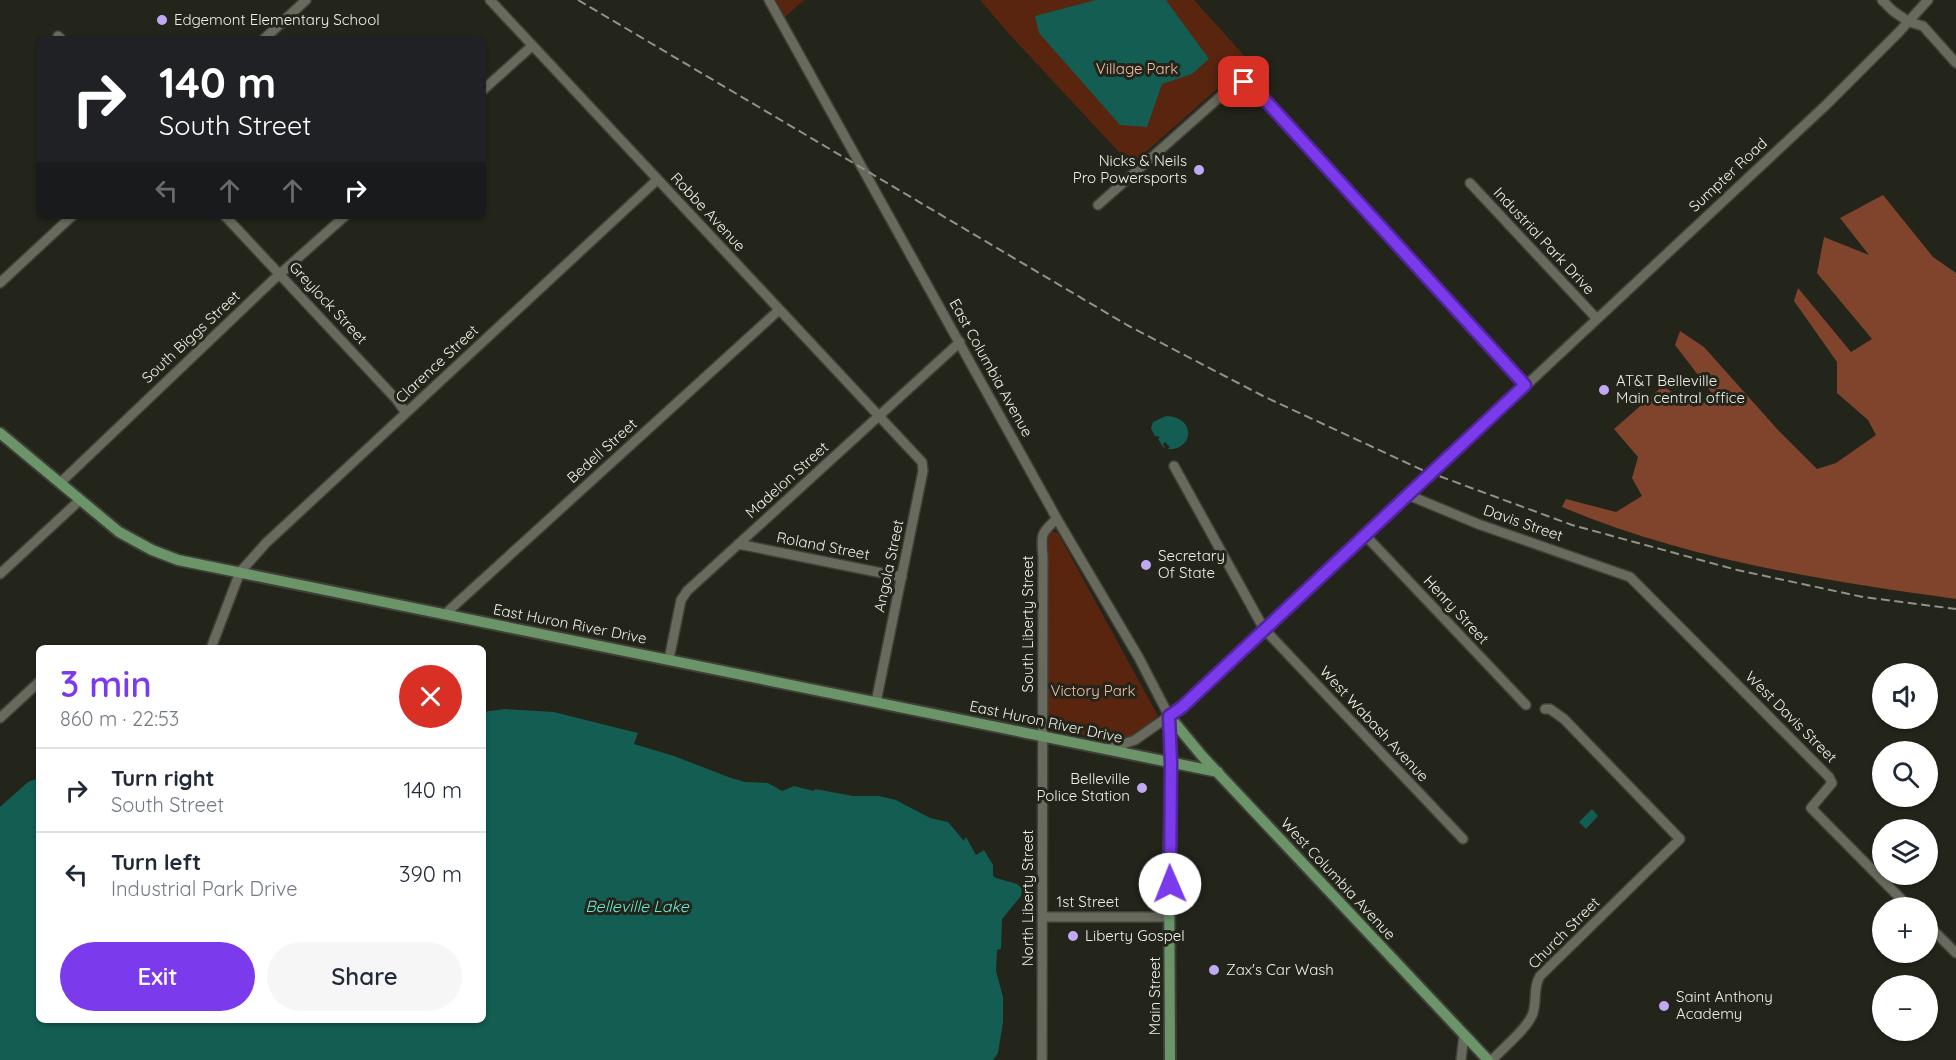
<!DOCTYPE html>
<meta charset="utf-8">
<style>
body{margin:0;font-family:Quicksand,sans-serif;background:#f6f6f7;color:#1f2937;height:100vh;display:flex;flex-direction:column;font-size:22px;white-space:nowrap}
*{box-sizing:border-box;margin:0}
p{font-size:20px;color:#747a83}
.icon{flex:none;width:33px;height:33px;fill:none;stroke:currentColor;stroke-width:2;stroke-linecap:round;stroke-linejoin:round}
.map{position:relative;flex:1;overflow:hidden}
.side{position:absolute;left:36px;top:645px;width:450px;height:378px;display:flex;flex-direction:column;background:#fff;border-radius:9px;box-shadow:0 2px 4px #0004}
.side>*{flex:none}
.guide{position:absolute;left:36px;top:36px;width:450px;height:183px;border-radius:9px;box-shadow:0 2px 4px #0004;background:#202124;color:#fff;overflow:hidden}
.controls{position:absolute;left:1872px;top:663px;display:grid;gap:12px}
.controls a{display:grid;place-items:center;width:66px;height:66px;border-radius:50%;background:#fff;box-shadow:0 2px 4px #0004;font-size:30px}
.pin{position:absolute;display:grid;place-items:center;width:51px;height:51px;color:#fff;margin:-26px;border-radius:12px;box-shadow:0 3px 9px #0006}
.me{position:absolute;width:66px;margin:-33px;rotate:359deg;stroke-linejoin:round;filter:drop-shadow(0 0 4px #0008)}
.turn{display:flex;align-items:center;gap:21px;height:126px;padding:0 24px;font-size:27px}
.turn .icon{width:78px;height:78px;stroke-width:2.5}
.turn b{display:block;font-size:42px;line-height:51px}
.lanes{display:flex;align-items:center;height:57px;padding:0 24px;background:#0003;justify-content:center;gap:30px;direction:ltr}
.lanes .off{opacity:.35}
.round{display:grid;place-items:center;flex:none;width:63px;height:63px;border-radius:32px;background:#f6f6f7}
.head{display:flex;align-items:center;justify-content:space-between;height:102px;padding:0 24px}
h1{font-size:36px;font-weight:600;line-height:45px;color:#7c3aed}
.action{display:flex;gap:12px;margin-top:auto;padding:12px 24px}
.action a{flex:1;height:69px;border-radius:36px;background:#7c3aed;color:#fff;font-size:24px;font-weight:600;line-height:69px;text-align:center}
.action a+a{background:#f6f6f7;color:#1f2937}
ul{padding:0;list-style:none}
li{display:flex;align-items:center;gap:18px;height:84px;padding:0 24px;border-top:2px solid #e0e1e3}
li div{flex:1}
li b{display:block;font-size:22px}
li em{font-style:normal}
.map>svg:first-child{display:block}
.green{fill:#59250f}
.forest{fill:#80442c}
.water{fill:#135d52}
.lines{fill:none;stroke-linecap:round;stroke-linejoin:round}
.minor-casing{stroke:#3e3f37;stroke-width:12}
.major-casing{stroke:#3e3f37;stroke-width:14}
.minor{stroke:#696a5e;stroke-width:9}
.major{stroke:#6b9469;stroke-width:10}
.rail{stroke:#919289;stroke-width:2;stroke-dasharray:9 4.5;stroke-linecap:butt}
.route-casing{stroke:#51269a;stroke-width:15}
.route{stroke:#7c3aed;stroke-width:10}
.poi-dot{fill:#c0a8f3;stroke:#23241a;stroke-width:2}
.labels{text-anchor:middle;stroke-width:6;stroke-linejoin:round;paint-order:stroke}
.poi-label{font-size:15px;fill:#eeefe8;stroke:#23241a;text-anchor:start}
.park-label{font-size:15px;fill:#f7bfa9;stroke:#23241a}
.street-label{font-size:15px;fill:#eeefe8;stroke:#23241a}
.water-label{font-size:16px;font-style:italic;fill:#69ebd5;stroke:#23241a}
</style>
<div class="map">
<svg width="1956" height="1060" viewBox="0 0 1956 1060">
<rect width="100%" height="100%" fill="#23241a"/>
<path class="green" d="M776 0H804L785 17Z
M980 0H1194L1249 61 1131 165 1010 35Z
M1050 531 1058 533 1158 716 1133 737 1116 743 1048 727 1046 536Z"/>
<path class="forest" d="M1883 195 1933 257 1956 273V599C1825 581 1684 559 1562 507L1566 499 1616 512 1642 496 1632 478 1638 457 1614 429 1663 386 1694 407 1715 397 1675 345 1680 331 1704 347 1778 430 1817 469 1836 463 1876 435 1868 420 1837 393V362L1794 301 1798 288 1851 352 1872 339 1817 273 1824 237 1869 255 1840 218Z"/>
<path class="water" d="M1096 0H1166L1209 59 1192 74 1162 84 1147 127 1120 125 1039 33 1035 16Z
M1166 416C1198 417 1193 452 1167 449L1170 447 1165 442 1163 444 1165 448 1163 447 1158 439 1160 437 1155 436 1151 428 1153 422Z
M505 709 554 712 638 733 634 744 674 756 731 778 745 782 768 783 782 791 794 786 814 791 815 789 853 796H879L896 800 930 818 948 822 964 841 966 837 976 855 984 850 993 865V876L996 878 1017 884 1022 888 1021 896 1002 919 1001 949 997 950 996 971 1003 997V1022L998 1053 993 1060H0V807L28 782 39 778V1020H483V712Z
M1592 809 1598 816 1586 829 1579 822Z"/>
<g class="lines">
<defs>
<path id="minor" d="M490 0 922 462 923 471 876 702
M769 0 1057 519 1139 658 1169 716
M1882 0 1893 11 1909 22 1923 26 1956 63
M58 36 61 39
M264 39 306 0
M483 90 532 46
M1470 183 1597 319
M1098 205 1230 88 1240 83 1248 82 1525 385
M225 216 396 399 406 413
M0 283 72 216
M1174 466 1264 629 1463 839
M60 483 272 281 345 216
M1408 495 1478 524 1630 577 1829 777 1832 783 1811 808 1910 908
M1365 535 1526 705
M738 544 902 577
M0 574 80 500
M445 614 779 310
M211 648 240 572 266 543 657 180
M669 659 681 600 687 591 960 342
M0 718 39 682
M1108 749 1135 740 1182 707 1826 105 1899 32 1928 0
M1043 917H1170
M1928 925 1956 953
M1042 1060 1043 557C1041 536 1040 533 1057 519
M1461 1060 1464 1035
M1492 1060C1503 1048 1528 1028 1533 1013 1537 1000 1533 987 1540 976L1680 839 1564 719 1550 709H1545"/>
<path id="major" d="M0 433 119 532 152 550 178 560 1218 772
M1169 716 1203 757 1488 1060
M1169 716 1171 763 1169 852 1170 1060"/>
</defs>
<use href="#minor" class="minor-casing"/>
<use href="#major" class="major-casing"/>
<use href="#minor" class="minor"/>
<use href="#major" class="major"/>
<path class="rail" d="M578 0 1127 325 1265 397 1420 469 1572 525 1737 570 1863 597 1956 609"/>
</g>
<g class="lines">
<defs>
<path id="route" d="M1170 884 1171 763 1169 716 1182 707 1525 385 1256 90 1248 82H1244"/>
</defs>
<use href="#route" class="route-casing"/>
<use href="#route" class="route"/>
</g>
<g class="poi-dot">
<circle cx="162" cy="20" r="6"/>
<circle cx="1199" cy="170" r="6"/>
<circle cx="1604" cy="390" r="6"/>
<circle cx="1146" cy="565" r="6"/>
<circle cx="1142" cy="788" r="6"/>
<circle cx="1073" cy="936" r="6"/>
<circle cx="1214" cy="970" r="6"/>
<circle cx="1664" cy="1006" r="6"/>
</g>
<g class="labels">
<g class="poi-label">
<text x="174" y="25">Edgemont Elementary School</text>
<text x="1187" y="166" text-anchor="end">Nicks &amp; Neils<tspan x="1187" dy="17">Pro Powersports</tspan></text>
<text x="1616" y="386">AT&amp;T Belleville<tspan x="1616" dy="17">Main central office</tspan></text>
<text x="1158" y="561">Secretary<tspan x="1158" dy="17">Of State</tspan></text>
<text x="1130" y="784" text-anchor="end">Belleville<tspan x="1130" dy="17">Police Station</tspan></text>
<text x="1085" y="941">Liberty Gospel</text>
<text x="1226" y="975">Zax's Car Wash</text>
<text x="1676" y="1002">Saint Anthony<tspan x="1676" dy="17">Academy</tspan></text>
</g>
<g class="park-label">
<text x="1137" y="74">Village Park</text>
<text x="1093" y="696">Victory Park</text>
</g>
<g class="street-label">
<text transform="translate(1728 175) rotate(-43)" y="5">Sumpter Road</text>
<text transform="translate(708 212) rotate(47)" y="5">Robbe Avenue</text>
<text transform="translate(1544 241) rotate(47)" y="5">Industrial Park Drive</text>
<text transform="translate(328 303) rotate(47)" y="5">Greylock Street</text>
<text transform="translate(191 337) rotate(-43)" y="5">South Biggs Street</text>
<text transform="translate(437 364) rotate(-43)" y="5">Clarence Street</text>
<text transform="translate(991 368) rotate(61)" y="5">East Columbia Avenue</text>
<text transform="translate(602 451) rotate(-42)" y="5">Bedell Street</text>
<text transform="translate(787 480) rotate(-42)" y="5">Madelon Street</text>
<text transform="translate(1523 523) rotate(19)" y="5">Davis Street</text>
<text transform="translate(823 546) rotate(11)" y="5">Roland Street</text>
<text transform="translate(889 566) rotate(-78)" y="5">Angola Street</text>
<text transform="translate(1456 610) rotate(47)" y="5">Henry Street</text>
<text transform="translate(570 624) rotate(11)" y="5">East Huron River Drive</text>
<text transform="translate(1028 624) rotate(-90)" y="5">South Liberty Street</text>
<text transform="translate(1791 717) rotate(45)" y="5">West Davis Street</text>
<text transform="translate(1046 722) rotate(12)" y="5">East Huron River Drive</text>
<text transform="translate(1374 724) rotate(47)" y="5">West Wabash Avenue</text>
<text transform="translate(1338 879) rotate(47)" y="5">West Columbia Avenue</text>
<text transform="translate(1028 898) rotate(-90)" y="5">North Liberty Street</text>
<text x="1088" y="907">1st Street</text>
<text transform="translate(1564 933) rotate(-45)" y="5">Church Street</text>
<text transform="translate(1155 996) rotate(-90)" y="5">Main Street</text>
</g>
<g class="water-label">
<text x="637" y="912">Belleville Lake</text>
</g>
</g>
</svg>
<div class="controls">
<a><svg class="icon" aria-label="sound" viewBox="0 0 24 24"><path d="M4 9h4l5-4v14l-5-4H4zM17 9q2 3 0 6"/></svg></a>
<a><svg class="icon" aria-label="search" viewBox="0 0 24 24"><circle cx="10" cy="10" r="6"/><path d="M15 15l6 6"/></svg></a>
<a><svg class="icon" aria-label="layers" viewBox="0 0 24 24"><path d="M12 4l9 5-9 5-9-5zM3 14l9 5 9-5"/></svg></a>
<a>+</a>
<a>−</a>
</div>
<div class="pin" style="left:1244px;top:82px;background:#d93025"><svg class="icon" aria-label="arrive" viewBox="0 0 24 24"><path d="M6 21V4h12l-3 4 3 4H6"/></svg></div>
<svg class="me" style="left:1170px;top:884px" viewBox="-20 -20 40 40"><circle r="19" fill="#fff"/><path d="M0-13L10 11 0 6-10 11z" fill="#7c3aed"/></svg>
<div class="guide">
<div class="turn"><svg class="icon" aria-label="right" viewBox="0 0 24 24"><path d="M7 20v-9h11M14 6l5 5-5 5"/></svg><div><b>140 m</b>South Street</div></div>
<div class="lanes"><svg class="icon off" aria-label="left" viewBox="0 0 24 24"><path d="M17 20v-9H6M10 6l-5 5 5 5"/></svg><svg class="icon off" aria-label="ahead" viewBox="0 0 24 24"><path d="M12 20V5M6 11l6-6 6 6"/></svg><svg class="icon off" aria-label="ahead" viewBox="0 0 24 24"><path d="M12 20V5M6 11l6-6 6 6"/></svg><svg class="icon" aria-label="right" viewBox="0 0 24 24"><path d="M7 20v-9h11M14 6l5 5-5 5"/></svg></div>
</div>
<section class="side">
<div class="head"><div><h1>3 min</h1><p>860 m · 22:53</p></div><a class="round" style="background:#d93025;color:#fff"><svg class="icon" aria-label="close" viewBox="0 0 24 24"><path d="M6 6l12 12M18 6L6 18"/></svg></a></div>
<ul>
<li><svg class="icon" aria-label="right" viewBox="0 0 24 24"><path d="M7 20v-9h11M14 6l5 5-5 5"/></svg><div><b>Turn right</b><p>South Street</p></div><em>140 m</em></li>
<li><svg class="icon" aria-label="left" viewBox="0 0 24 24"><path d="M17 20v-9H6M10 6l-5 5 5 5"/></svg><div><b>Turn left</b><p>Industrial Park Drive</p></div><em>390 m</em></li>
</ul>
<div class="action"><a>Exit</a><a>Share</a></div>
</section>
</div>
